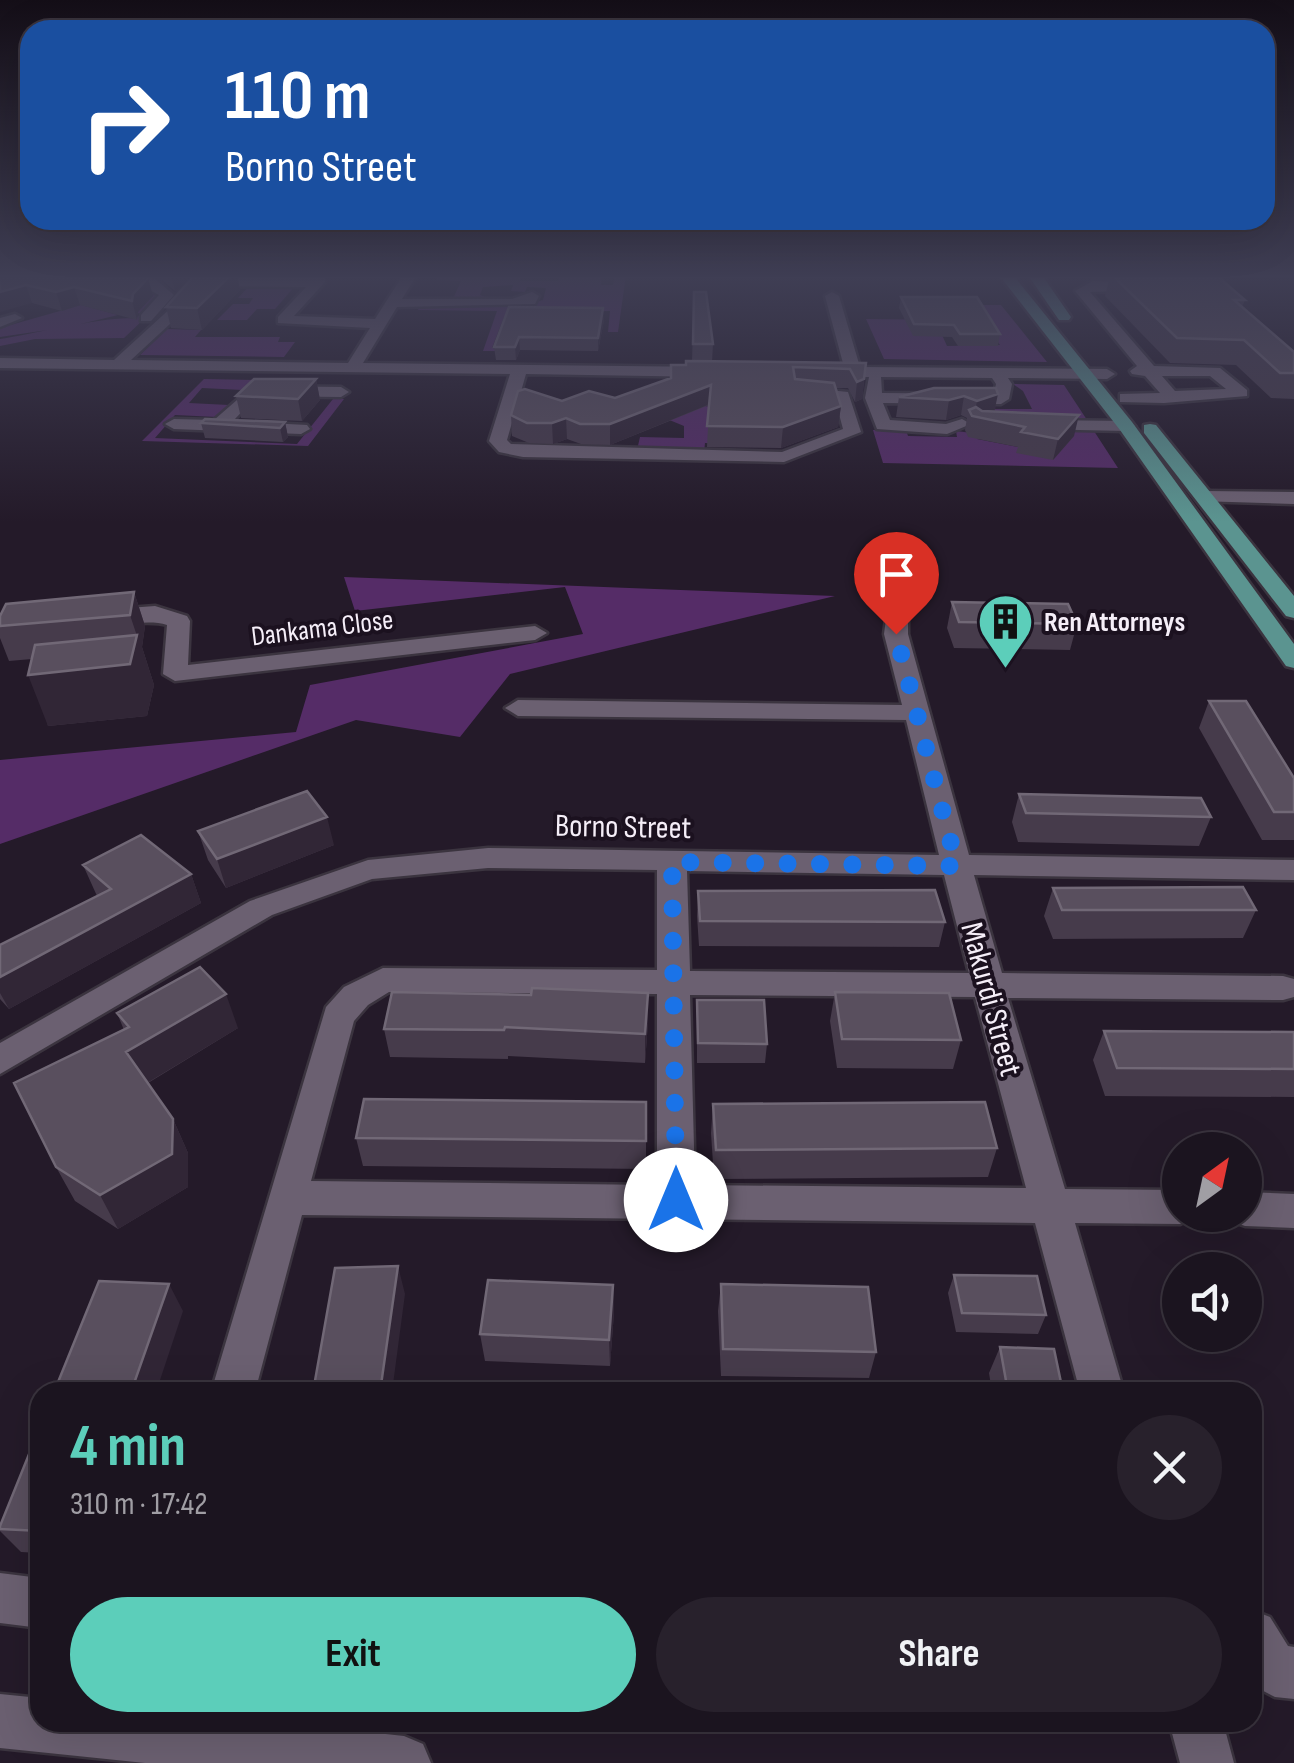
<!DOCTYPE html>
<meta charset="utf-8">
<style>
body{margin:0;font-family:"Sofia Sans Condensed",sans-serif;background:#28212c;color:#f1f3f6;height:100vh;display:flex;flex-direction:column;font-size:38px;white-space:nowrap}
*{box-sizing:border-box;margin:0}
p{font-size:32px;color:#a09ea4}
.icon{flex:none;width:55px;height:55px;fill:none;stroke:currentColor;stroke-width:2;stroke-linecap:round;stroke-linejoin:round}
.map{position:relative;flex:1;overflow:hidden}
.drawer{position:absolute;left:30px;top:1382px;width:1232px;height:350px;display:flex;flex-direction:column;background:#1b141f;border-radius:30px;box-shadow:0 10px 40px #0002,0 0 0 2px #39333d}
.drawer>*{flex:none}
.guide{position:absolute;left:20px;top:20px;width:1255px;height:210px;border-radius:30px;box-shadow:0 10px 40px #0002,0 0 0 2px #39333d;background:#1a4fa0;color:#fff;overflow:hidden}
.needle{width:65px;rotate:33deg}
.tools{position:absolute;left:1162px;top:1132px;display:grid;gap:20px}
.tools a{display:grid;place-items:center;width:100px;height:100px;border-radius:50%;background:#1b141f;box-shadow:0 10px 40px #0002,0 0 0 2px #39333d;font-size:50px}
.pin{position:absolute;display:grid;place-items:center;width:85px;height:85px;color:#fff;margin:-102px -42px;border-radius:50% 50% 50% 0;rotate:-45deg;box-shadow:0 0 10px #0007}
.pin .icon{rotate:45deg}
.me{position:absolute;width:110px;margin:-55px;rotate:0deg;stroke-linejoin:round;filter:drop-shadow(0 0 8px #0008)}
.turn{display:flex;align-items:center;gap:35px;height:210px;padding:0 40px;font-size:45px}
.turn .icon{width:130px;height:130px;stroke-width:2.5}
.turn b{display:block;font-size:70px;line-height:85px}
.round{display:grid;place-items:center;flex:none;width:105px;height:105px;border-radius:52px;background:#28212c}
.summary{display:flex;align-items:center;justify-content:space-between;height:170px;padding:0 40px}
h1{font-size:60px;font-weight:700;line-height:75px;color:#5cceba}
.cta{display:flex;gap:20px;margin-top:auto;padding:20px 40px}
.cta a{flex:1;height:115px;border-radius:60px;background:#5cceba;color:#111;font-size:40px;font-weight:700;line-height:115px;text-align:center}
.cta a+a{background:#28212c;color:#f1f3f6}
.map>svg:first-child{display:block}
.green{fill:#552c67}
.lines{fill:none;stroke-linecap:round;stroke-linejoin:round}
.minor-casing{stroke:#3b343f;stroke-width:5}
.major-casing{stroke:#3b343f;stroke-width:5}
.minor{fill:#6b6071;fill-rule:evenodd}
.major{fill:#5b9490;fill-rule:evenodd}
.wall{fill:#463b4b}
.shaded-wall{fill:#312636}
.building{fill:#594f5e;stroke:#716876;stroke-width:2.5}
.route{stroke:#1a73e8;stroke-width:18;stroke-dasharray:0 32.4}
.labels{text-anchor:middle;stroke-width:8;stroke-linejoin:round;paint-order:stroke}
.far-poi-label{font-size:28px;font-weight:bold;fill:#f5eef8;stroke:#1b111f;text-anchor:start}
.far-street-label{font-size:28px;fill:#f5eef8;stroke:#1b111f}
.street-label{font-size:32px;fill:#f5eef8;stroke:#1b111f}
</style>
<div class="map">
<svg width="1294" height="1763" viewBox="0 0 1294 1763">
<rect width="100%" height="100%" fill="#241a29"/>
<path class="green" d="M128 275 167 297 124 338 35 339 0 346V339C29 335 115 314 136 319L140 314 132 311Z
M439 275H521L520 281H558L560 275H602L601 285H613L615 275H626L618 332H608L610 311C574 311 540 318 504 317L492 348 504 351H483L497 311 418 310 420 306 518 307 543 300 546 288 527 287 525 292 511 291 513 285 483 287 480 295 491 300 452 301 461 281 436 280Z
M251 284 296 285 275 309H257L247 320H217L233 304H249L253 298H238Z
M81 305 118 315 68 327 0 337V328Z
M916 305H1001L1047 362 884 359 866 319 960 320 975 331 942 335 947 346 1000 345 975 309 929 308 930 312H920Z
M167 329 201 330 195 337H280L278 342H295L284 357 140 355Z
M204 379 262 380 243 390 202 388 189 403 229 405 217 417 175 415 155 438 297 444 333 399H344L308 446 142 441Z
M1013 384 1064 385 1089 423 994 413 992 409H1032L1023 391Z
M697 405 727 409 784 446 705 443 704 452 637 450 640 437 684 438V426L667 419Z
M1030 427 1092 428 1118 468 883 463 873 430H906L908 436 957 437 956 431 980 434 977 439 1018 447Z
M344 577 835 596 510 674 460 737 356 720 0 844V760L296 732 310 685 583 634 565 587 355 611Z"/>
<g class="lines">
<defs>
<path id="minor" d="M121 275 155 279 174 295 151 321H141V315L159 295Z
M201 275 325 276V282L294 316 375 319 403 275H417L402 299H512L532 292 539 296 535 304 397 307 363 363 712 367 720 372 712 377 526 374 507 440 511 444 782 452 843 429 835 399 794 395 792 392 800 387 848 392 861 432 784 462 523 457 499 452 489 441 510 374 0 368V358L114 360 173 306 178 292ZM203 286 306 287 278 317V323L370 328 348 363 131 360 185 310 189 297Z
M1093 281 1152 283 1154 286 1147 290 1090 292 1154 366 1220 368 1247 390V396L1164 403 1120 402V394L1160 393 1145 376 1132 374 1130 371 1137 366 1075 291ZM1162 376H1210L1226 389 1175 391Z
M832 292 839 296 860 367 1107 369 1115 374 1107 379 1008 378 1012 384 1009 399 1001 404 883 403 890 420 946 424 962 419 971 424 947 434 877 429 865 398 869 377H828L820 372 828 367H844L825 296ZM881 377 992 378 996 384 994 394 882 393Z
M15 314 22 318 0 327V318Z
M253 386 341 387 349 392 341 397 257 396 233 421 307 425 310 429 301 434 174 429 165 424 174 419 214 420Z
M1039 420 1126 421 1135 426 1126 431 1033 429V421Z
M1205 491 1294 492V504L1198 501V493Z
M155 606 187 616 190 621 188 665 535 626 547 633 535 640 175 681 163 674 167 625C144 617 108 632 91 617L102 610Z
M897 612 908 619V634L969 855 1294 860V880L974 875 1002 973 1283 976 1294 979V997L1283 1000 1008 998 1065 1189 1180 1190V1215H1196L1180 1224 1075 1223 1124 1392H1080L1035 1223 302 1215 255 1392H211L326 1007 344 987 383 968 657 970V870L488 868 372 879 272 915 0 1074V1043L250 901 368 860 488 848 939 855 906 720 518 716 505 708 518 700 902 705 884 634 886 619ZM687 871 944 875 969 973 690 971ZM389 992 657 994V1185L311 1181 354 1021 368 1005ZM690 995 975 997 1026 1188 695 1185Z
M1245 1192 1294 1194V1228L1245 1226 1231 1221 1228 1215H1245Z
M0 1573 40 1578V1628L0 1623Z
M1252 1610 1270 1617 1288 1646 1294 1647V1699L1275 1697 1252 1685Z
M0 1694 40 1698V1722H275L404 1736 423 1744 431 1763H145L0 1748Z
M1169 1722H1223L1234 1763H1180Z"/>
<path id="major" d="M999 275H1013L1132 422 1294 644V668L1286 666 1120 430Z
M1028 275H1042L1071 317 1069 320H1059Z
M1150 424 1156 425 1294 596V618L1286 616 1144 433V425Z"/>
</defs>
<use href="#minor" class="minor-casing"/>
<use href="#major" class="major-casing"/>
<use href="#minor" class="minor"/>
<use href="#major" class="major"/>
</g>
<path class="wall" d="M0 275 148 278 153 296 138 312 137 320 80 305 62 311 32 303Z
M151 275H237L240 290 202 330 171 328 166 307 193 277 175 291 157 276Z
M1088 275H1216L1245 300 1242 307 1294 352V399L1271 398 1236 365 1170 363 1105 296 1109 280H1092Z
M694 292 713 344 712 362 866 363 862 399 855 402 848 388H836L841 406 838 427 781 448 707 447 709 405 610 445 581 444 567 439 553 444 529 443 512 436 511 415 562 401 615 398 671 378 686 365 692 361Z
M901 297 1000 334 998 346H958L952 337 913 336 899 308Z
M509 307 604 320 598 351 520 350 516 360H496L494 347Z
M316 379 320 400 302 421 241 418 236 396Z
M996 388 995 412 1074 436 1053 460 1016 453 1018 447 968 437 965 430 967 418 961 415 946 420 896 417 899 397Z
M285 422 288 437 283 442 205 438 201 423Z
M134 592 145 626 142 647 154 685 147 716 48 726 32 659 9 661 0 638V616Z
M952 602 1077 624 1070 650 954 648 947 628Z
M1209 701 1294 778V840H1262L1199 728Z
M1019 794 1211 817 1199 846 1018 842 1012 822Z
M198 831 334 845 226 888 208 860Z
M83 865 191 874 201 903 9 1009 0 999V945L97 896Z
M1053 888 1256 910 1243 938 1053 939 1044 916Z
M698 891 945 922 939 947 699 946 697 916Z
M835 992 961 1040 953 1069 837 1068 830 1021Z
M697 1000 767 1044 765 1063H697Z
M117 1013 238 1028 148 1083 173 1119 188 1153V1187L118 1229 75 1201 56 1167 124 1030Z
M648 1022 645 1063 508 1056V1059L390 1057 384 1029Z
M1104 1031 1294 1032V1097L1105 1096 1093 1060Z
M646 1102V1169L363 1166 356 1138Z
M713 1104 997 1148 988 1177 714 1179 711 1133Z
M954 1275 1046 1315 1038 1334 956 1332 948 1293Z
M721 1284 876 1352 869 1378 721 1376 718 1311Z
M613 1285 614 1312 610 1366 485 1361 480 1334Z
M1000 1347 1063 1392H992L989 1373Z
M40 1427V1553L21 1552 0 1531V1526Z"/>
<path class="shaded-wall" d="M176 275H196L175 291 172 278Z
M231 275H237L240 290 202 330 197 308Z
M148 278 153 296 138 312 137 320 132 301 133 294Z
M26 285 32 303 0 312V292Z
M74 287 80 305 62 311 56 292Z
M603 308 604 320 598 351V338Z
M519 337 520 350 516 360 515 347Z
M866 363 862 399 855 402 857 382Z
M316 379 320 400 302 421 298 399Z
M711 385 710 404 610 445V424Z
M998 394 994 413 974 416 977 401Z
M964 396 961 415 946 420 949 400Z
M841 406 838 427 781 448 783 427Z
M1079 415 1074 436 1053 460 1058 439Z
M566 418 567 439 553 444 552 423Z
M285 422 288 437 283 442 280 428Z
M134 592 145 626 142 647 154 685 147 716 48 726 28 675 137 636 130 615Z
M327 817 334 845 226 888 217 859Z
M191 874 201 903 9 1009 0 993V977Z
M648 993V1022L645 1063V1034Z
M226 994 238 1028 142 1086 126 1052Z
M173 1119 188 1153V1187L118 1229 100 1195Z
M398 1266 405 1294 392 1392H380Z
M169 1284 183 1311 156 1392H131Z
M613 1285 614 1312 610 1366 609 1340Z"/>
<path class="building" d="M0 275H142L148 278 133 294 132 301 74 287 56 292 26 285 0 292Z
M195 275H231L197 308 166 307Z
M1112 275H1216L1245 300H1234L1294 352V373H1280L1244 340 1177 338Z
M694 292H706L713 344H693Z
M901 297H977L1000 334H960L954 325 914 324Z
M509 307 603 308 598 338 519 337 515 347H494Z
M686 361 866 363 864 379 857 382 850 369 793 367 795 379 834 383 841 406 783 427 707 426 711 385 610 424H580L566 418 552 423H527L511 415 518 391 525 389 562 401 589 391 615 398 671 378V365H686Z
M254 379H316L298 399 236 396Z
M934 388H996L998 394 977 401 964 396 949 400 899 397Z
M976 407 982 411 1079 415 1058 439 1021 432 1025 427 972 416 969 410Z
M205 419 285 422 280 428 201 423Z
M134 592 130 615 0 626V616L6 604Z
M952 602 1068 604 1077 624 959 622Z
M137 635 130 664 28 675 35 645Z
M1209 701H1246L1294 778V812H1274Z
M307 791 327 817 217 859 198 831Z
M1019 794 1201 798 1211 817 1026 813Z
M141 835 191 874 0 977V945L111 889 83 865Z
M1243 887 1256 910H1062L1053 888Z
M935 890 945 922 700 921 698 891Z
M200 967 226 994 126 1052 173 1119 172 1154 100 1195 56 1167 14 1083 129 1027 117 1013Z
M532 988 648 993 645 1034 505 1027 504 1030 384 1029 392 992 531 995Z
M835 992 949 993 961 1040 842 1039Z
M697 1000H764L767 1044 698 1043Z
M1104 1031 1294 1032V1069L1117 1068Z
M364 1099 646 1102V1141L356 1138Z
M985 1102 997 1148 716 1150 713 1104Z
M398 1266 380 1392H313L335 1268Z
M954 1275 1037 1276 1046 1315 962 1313Z
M488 1280 613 1285 609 1340 480 1334Z
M99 1281 169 1284 131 1392H54Z
M721 1284 868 1287 876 1352 723 1349Z
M1000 1347 1054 1349 1063 1392H1008Z
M40 1427V1531L0 1529V1526Z"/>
<linearGradient id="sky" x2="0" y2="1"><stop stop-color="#140e17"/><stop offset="0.53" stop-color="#3f3e54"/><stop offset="1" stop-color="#3f3e54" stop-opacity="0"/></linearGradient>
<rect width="1294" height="522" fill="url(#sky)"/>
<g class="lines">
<path class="route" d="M676 1200 672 862 957 866 896 634"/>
</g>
<defs>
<symbol id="building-pin" viewBox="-11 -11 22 30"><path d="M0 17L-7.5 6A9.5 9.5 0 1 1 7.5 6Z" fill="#5cceba" stroke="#1b111f"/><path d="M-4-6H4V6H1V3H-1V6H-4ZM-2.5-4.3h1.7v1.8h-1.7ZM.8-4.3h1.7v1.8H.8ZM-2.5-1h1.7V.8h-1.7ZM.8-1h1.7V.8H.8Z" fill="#111"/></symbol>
</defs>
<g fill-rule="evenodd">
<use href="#building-pin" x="974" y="590" width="63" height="86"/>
</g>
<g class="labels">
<g class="far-poi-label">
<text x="1044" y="631">Ren Attorneys</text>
</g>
<g class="far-street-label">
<text transform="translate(322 627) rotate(-7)" y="10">Dankama Close</text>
</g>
<g class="street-label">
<text transform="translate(623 826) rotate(1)" y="11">Borno Street</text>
<text transform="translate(992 999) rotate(75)" y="11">Makurdi Street</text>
</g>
</g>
</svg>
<div class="tools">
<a><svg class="needle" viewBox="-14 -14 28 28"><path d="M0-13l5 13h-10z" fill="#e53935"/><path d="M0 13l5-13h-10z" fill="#a09ea4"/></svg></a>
<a><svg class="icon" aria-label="sound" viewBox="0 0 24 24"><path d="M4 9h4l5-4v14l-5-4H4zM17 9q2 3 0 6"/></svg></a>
</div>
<div class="pin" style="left:896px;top:634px;background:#d93025"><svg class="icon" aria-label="arrive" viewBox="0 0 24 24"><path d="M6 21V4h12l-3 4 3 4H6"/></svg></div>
<svg class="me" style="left:676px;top:1200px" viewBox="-20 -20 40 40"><circle r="19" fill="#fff"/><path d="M0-13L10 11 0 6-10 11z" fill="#1a73e8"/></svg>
<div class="guide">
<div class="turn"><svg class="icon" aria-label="right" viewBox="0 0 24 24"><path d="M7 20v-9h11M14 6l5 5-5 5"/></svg><div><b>110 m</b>Borno Street</div></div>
</div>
<section class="drawer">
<div class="summary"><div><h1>4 min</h1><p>310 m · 17:42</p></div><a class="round"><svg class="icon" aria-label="close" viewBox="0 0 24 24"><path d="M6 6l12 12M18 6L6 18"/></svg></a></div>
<div class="cta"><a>Exit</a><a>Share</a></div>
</section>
</div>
